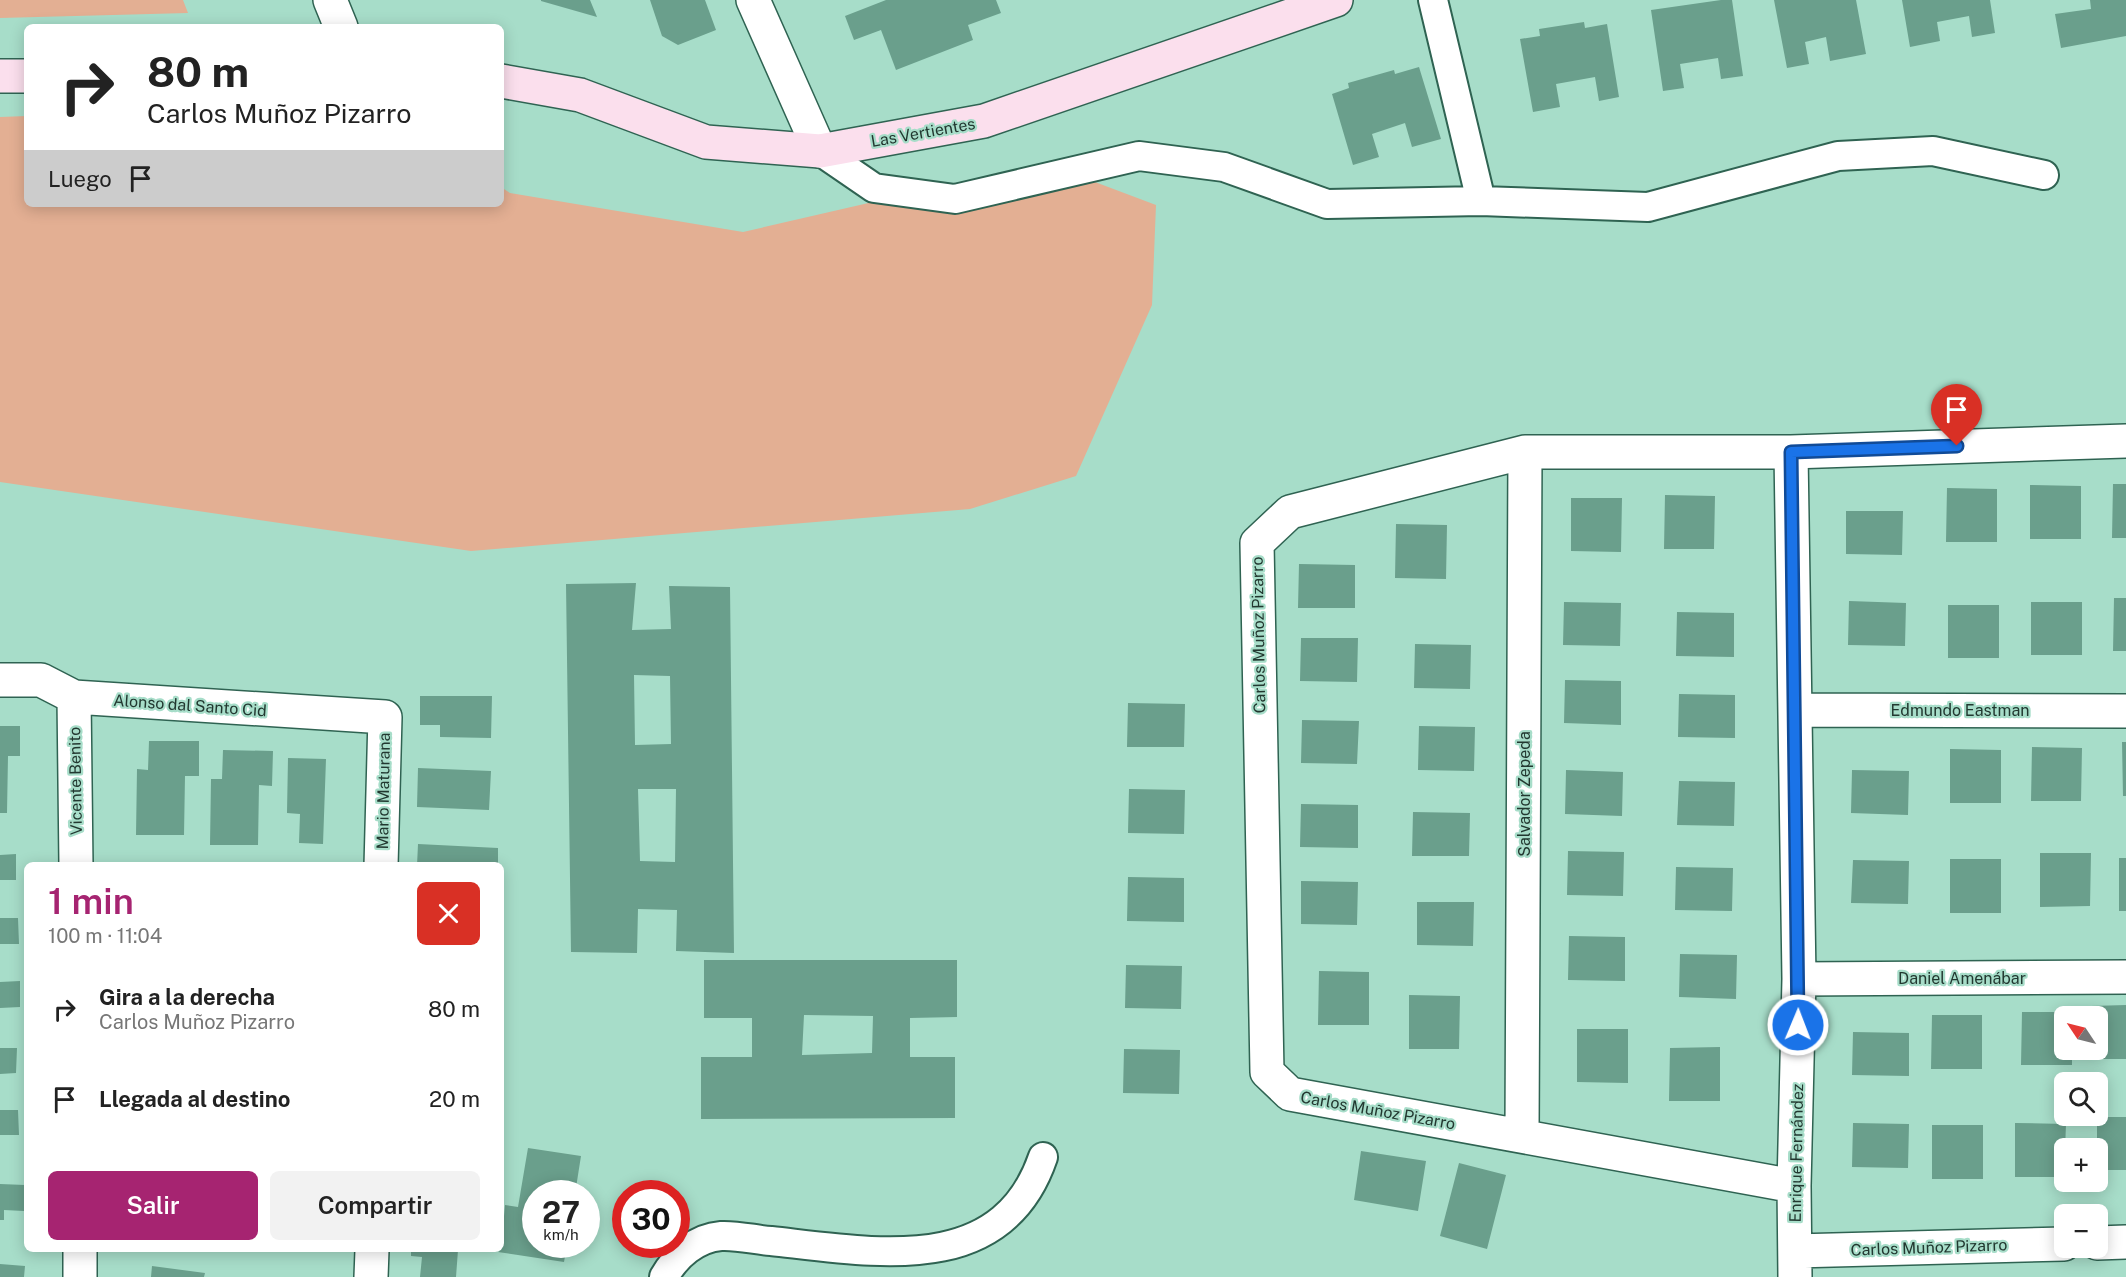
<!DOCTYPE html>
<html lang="es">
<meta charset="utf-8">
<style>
body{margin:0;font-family:"Public Sans",sans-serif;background:#f2f2f2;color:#222;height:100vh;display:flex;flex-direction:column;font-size:22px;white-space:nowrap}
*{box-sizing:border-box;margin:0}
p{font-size:20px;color:#767676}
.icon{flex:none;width:33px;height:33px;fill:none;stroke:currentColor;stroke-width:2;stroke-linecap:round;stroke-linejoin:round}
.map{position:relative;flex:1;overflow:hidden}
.side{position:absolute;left:24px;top:862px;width:480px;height:390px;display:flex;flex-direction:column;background:#fff;border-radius:9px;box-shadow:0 3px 15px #0003}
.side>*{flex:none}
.guide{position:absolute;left:24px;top:24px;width:480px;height:183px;border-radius:9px;box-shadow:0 3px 15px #0003;background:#fff;color:#222;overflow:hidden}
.needle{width:39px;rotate:305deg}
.fabs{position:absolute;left:2054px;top:1006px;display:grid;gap:12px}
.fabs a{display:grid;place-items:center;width:54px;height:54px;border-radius:9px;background:#fff;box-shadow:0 3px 15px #0003;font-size:30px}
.speed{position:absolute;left:522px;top:1180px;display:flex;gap:12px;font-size:30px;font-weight:700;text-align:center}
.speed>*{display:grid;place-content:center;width:78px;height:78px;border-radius:50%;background:#fff;box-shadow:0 3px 15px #0003;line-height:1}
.speed small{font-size:15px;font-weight:400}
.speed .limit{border:9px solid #d22;background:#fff;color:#111}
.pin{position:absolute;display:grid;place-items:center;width:51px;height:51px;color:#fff;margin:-62px -26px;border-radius:50% 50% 50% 0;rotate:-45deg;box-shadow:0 0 6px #0007}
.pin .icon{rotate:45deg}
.me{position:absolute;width:66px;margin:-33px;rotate:1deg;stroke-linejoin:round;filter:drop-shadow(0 0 4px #0008)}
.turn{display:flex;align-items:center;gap:21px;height:126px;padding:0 24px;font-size:27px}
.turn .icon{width:78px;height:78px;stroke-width:2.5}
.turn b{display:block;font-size:42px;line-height:51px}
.then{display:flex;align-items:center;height:57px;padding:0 24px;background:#0003;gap:12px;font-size:22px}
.round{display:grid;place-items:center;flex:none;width:63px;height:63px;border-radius:9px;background:#f2f2f2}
.head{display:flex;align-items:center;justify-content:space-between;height:102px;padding:0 24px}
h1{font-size:36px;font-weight:600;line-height:45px;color:#a62471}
.primary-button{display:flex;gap:12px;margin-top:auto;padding:12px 24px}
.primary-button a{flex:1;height:69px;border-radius:9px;background:#a62471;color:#fff;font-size:24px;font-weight:600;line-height:69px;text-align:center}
.primary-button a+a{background:#f2f2f2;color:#222}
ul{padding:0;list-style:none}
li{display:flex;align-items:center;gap:18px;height:90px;padding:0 24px}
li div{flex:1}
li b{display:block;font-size:22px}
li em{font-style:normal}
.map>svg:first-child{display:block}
.green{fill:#e3af93}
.building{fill:#6a9f8c;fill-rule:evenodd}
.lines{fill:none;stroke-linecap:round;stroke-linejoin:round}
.lane-casing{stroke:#2f6352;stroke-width:32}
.street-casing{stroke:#2f6352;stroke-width:36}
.secondary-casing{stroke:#2f6352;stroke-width:36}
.lane{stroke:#fff;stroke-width:28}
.street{stroke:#fff;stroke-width:33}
.secondary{stroke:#fbdfed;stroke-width:33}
.route-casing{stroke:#114b97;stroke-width:15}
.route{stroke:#1a73e8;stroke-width:10}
.labels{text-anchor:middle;stroke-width:4.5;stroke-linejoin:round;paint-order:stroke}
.street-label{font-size:16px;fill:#223830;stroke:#a7ddc9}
</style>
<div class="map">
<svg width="2126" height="1277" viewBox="0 0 2126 1277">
<rect width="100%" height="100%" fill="#a7ddc9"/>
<path class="green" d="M0 0H183L188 13 0 18Z
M27 116V204H501V187L510 193 743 232 912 193 1071 173 1156 205 1152 305 1076 476 970 509 471 551 0 482V117Z"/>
<path class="building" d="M541 0H590L597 17 541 1Z
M650 0H705L716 30 678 45 662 36Z
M886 0H996L1001 13 968 25 973 40 896 70 881 30 854 40 845 16Z
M1721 0H1732L1743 76 1721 79 1718 58 1680 64 1684 88 1663 91 1651 10Z
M1774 0H1856L1866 54 1830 61 1826 37 1805 42 1809 64 1787 68Z
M1902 0H1990L1995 33 1972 37 1969 16 1937 22 1940 41 1910 47Z
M2090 0H2126V36L2061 48 2055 14 2091 9Z
M1584 22 1585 28 1607 24 1619 97 1599 101 1595 77 1556 84 1560 107 1533 112 1520 39 1540 36 1539 29Z
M1419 67 1441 139 1412 147 1405 123 1372 134 1379 157 1353 165 1332 94 1349 88 1348 83 1394 70 1395 74Z
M2113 484H2126V538H2112Z
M2030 485 2081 486V539H2030Z
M1947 488 1997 489V542H1946Z
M1665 495 1715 496 1714 549H1664Z
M1571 498H1622L1621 552 1571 551Z
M1846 511H1903L1902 555 1846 554Z
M1396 524 1447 525 1446 579 1395 578Z
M1299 564 1355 565V608H1298Z
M636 583 632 630 671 629 669 586 730 587 734 953 676 951 677 910 638 909 637 953 571 952 566 584ZM634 675 670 676 671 744 635 745ZM638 789H676L675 862 640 861Z
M2114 598H2126V651H2113Z
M1849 601 1906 603 1905 646 1848 645Z
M1564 602 1621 603 1620 646 1563 645Z
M2031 602H2082V655H2031Z
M1948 605H1999V658H1948Z
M1677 612 1734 613V657L1676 656Z
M1301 638H1358L1357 682 1300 681Z
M1415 644 1471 645 1470 689 1414 688Z
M1565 680 1621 681V725L1564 723Z
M1679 694 1735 695V738L1678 737Z
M420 696H492L491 738 440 737V725H420Z
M1128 703 1185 704 1184 747H1127Z
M1302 720 1359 721 1357 764 1301 763Z
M0 726H20V756H8L7 813H0Z
M1419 726 1475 727 1474 771 1418 770Z
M149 741H199V776H185L184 835H136L137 769 148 770Z
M2122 742H2126V796H2123Z
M2032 747 2082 748 2081 801H2031Z
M1950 749 2001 750V803H1950Z
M223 750 273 751 272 786 259 785 258 845H210L211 779H222Z
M288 758 326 759 323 844 299 843 300 814 287 813Z
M418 768 491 771 489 810 417 807Z
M1566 770 1623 772 1622 816 1565 814Z
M1852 770 1909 771 1908 815 1851 813Z
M1679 781 1735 782 1734 826 1677 825Z
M1129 789 1185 790 1184 834 1128 833Z
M1301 804 1358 805V848L1300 847Z
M1413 812 1470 813 1469 856H1412Z
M418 844 498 848V866H417Z
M1568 851 1624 852 1623 896 1567 895Z
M2040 853H2091L2090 906 2040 907Z
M16 854V880H0V855Z
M2119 858H2126V911H2119Z
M1950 859H2001V913H1950Z
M1853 860 1909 861 1908 904 1851 903Z
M1676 867 1733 868 1732 911 1675 910Z
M1128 877 1184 878V922L1127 921Z
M1301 881 1358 882 1357 925 1301 924Z
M1417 902H1474L1473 946 1417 945Z
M0 918H18L19 944H0Z
M1569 936 1625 937V981L1568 980Z
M1680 954 1737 955 1736 999 1679 997Z
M704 960H957V1017L910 1018V1057H955V1118L701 1119V1057H752V1018H704ZM804 1015 873 1016 872 1053 802 1055Z
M1126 965 1182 966 1181 1009 1125 1008Z
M1319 971 1369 972V1025H1318Z
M20 981V1007L0 1008V982Z
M1409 995 1460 996 1459 1049H1409Z
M2126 1005V1059H2090L2091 1050H2097V1017H2091V1006Z
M2022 1012H2072V1017H2064V1050H2072V1065H2021Z
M1932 1015H1982V1069H1931Z
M1577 1029H1628V1083L1577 1082Z
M1853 1032 1909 1033V1076L1852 1075Z
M1720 1047V1101H1669L1670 1048Z
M0 1048H17L16 1073 0 1074Z
M1124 1049 1180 1050 1179 1094 1123 1093Z
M0 1110H18L19 1135H0Z
M2097 1117H2126V1170H2097Z
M1853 1123 1909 1124 1908 1168 1852 1167Z
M2015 1123 2066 1124 2064 1177H2015Z
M1932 1125H1983V1179H1932Z
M528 1148 581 1156 575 1194H536V1245H567L564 1262 498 1252 501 1250 505 1205 518 1207Z
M1361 1151 1426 1161 1418 1211 1354 1200Z
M1459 1163 1506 1175 1487 1249 1440 1236Z
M0 1184 25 1185 24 1211 4 1210V1220H0Z
M411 1250H458L456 1277H420L422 1257 411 1256Z
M0 1264 25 1266 24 1277H0Z
M152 1266 205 1273 204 1277H151Z"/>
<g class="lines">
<defs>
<path id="lane" d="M1433 0 1481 201
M820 151 874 188 955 199 1139 156 1224 167 1327 204 1481 201 1648 207 1838 156 1933 151 2044 175
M664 1277C676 1256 696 1238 721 1236 737 1235 756 1240 771 1241 879 1253 1002 1277 1043 1157"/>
<path id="street" d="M330 0 341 27
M753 0 820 151
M1791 452 1799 979 1794 1186 1795 1277
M0 680H41L74 697 385 717 381 866
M74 697 76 866
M1795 710 2126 711
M1799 979 2126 977
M1522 1135 1525 452
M1794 1186 1290 1094 1267 1072 1257 543 1290 512 1525 452H1791L2126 441
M2097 1243 2126 1242
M80 1250V1277
M1795 1251 2064 1244
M371 1277 372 1250"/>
<path id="secondary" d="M0 76H27
M501 81 580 95 706 142 820 151 984 121 1336 0"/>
</defs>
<use href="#lane" class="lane-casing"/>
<use href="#street" class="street-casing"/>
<use href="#secondary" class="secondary-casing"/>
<use href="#lane" class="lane"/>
<use href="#street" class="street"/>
<use href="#secondary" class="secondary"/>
</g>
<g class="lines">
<defs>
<path id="route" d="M1798 1025 1791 452 1957 446"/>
</defs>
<use href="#route" class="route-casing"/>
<use href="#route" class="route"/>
</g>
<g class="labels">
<g class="street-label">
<text transform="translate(923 132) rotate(-10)" y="6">Las Vertientes</text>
<text transform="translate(1258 635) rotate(-91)" y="6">Carlos Muñoz Pizarro</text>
<text transform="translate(190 705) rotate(4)" y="6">Alonso dal Santo Cid</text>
<text x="1960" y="716">Edmundo Eastman</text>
<text transform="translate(75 781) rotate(-91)" y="6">Vicente Benito</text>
<text transform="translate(383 791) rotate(-89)" y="6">Mario Maturana</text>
<text transform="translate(1524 794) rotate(-90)" y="6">Salvador Zepeda</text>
<text x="1962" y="984">Daniel Amenábar</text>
<text transform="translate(1378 1110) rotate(10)" y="6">Carlos Muñoz Pizarro</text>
<text transform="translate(1796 1153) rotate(-89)" y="6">Enrique Fernández</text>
<text transform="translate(1929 1247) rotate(-2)" y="6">Carlos Muñoz Pizarro</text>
</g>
</g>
</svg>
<div class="fabs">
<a><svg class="needle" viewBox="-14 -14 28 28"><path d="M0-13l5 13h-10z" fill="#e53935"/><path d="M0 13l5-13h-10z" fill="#767676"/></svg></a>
<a><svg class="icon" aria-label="search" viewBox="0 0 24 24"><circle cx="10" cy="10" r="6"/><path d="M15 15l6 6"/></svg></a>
<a>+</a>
<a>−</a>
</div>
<div class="speed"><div>27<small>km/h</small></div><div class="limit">30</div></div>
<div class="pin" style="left:1957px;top:446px;background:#d93025"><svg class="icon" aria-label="arrive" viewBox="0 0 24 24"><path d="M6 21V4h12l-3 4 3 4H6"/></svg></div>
<svg class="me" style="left:1798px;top:1025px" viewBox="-20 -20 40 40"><circle r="17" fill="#1a73e8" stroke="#fff" stroke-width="3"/><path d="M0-11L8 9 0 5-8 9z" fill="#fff"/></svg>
<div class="guide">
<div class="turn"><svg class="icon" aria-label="right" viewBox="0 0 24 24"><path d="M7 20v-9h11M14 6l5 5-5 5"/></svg><div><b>80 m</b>Carlos Muñoz Pizarro</div></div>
<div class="then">Luego<svg class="icon" aria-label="arrive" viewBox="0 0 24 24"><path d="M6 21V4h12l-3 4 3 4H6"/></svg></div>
</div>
<section class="side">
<div class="head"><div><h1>1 min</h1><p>100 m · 11:04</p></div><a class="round" style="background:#d93025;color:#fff"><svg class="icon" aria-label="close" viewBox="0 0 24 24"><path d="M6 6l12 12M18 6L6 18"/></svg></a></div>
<ul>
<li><svg class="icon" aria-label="right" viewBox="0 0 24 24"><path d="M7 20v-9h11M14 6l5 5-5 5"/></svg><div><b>Gira a la derecha</b><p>Carlos Muñoz Pizarro</p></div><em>80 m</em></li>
<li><svg class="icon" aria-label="arrive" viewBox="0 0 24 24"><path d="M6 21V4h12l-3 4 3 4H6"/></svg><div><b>Llegada al destino</b></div><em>20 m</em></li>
</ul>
<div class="primary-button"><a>Salir</a><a>Compartir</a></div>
</section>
</div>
